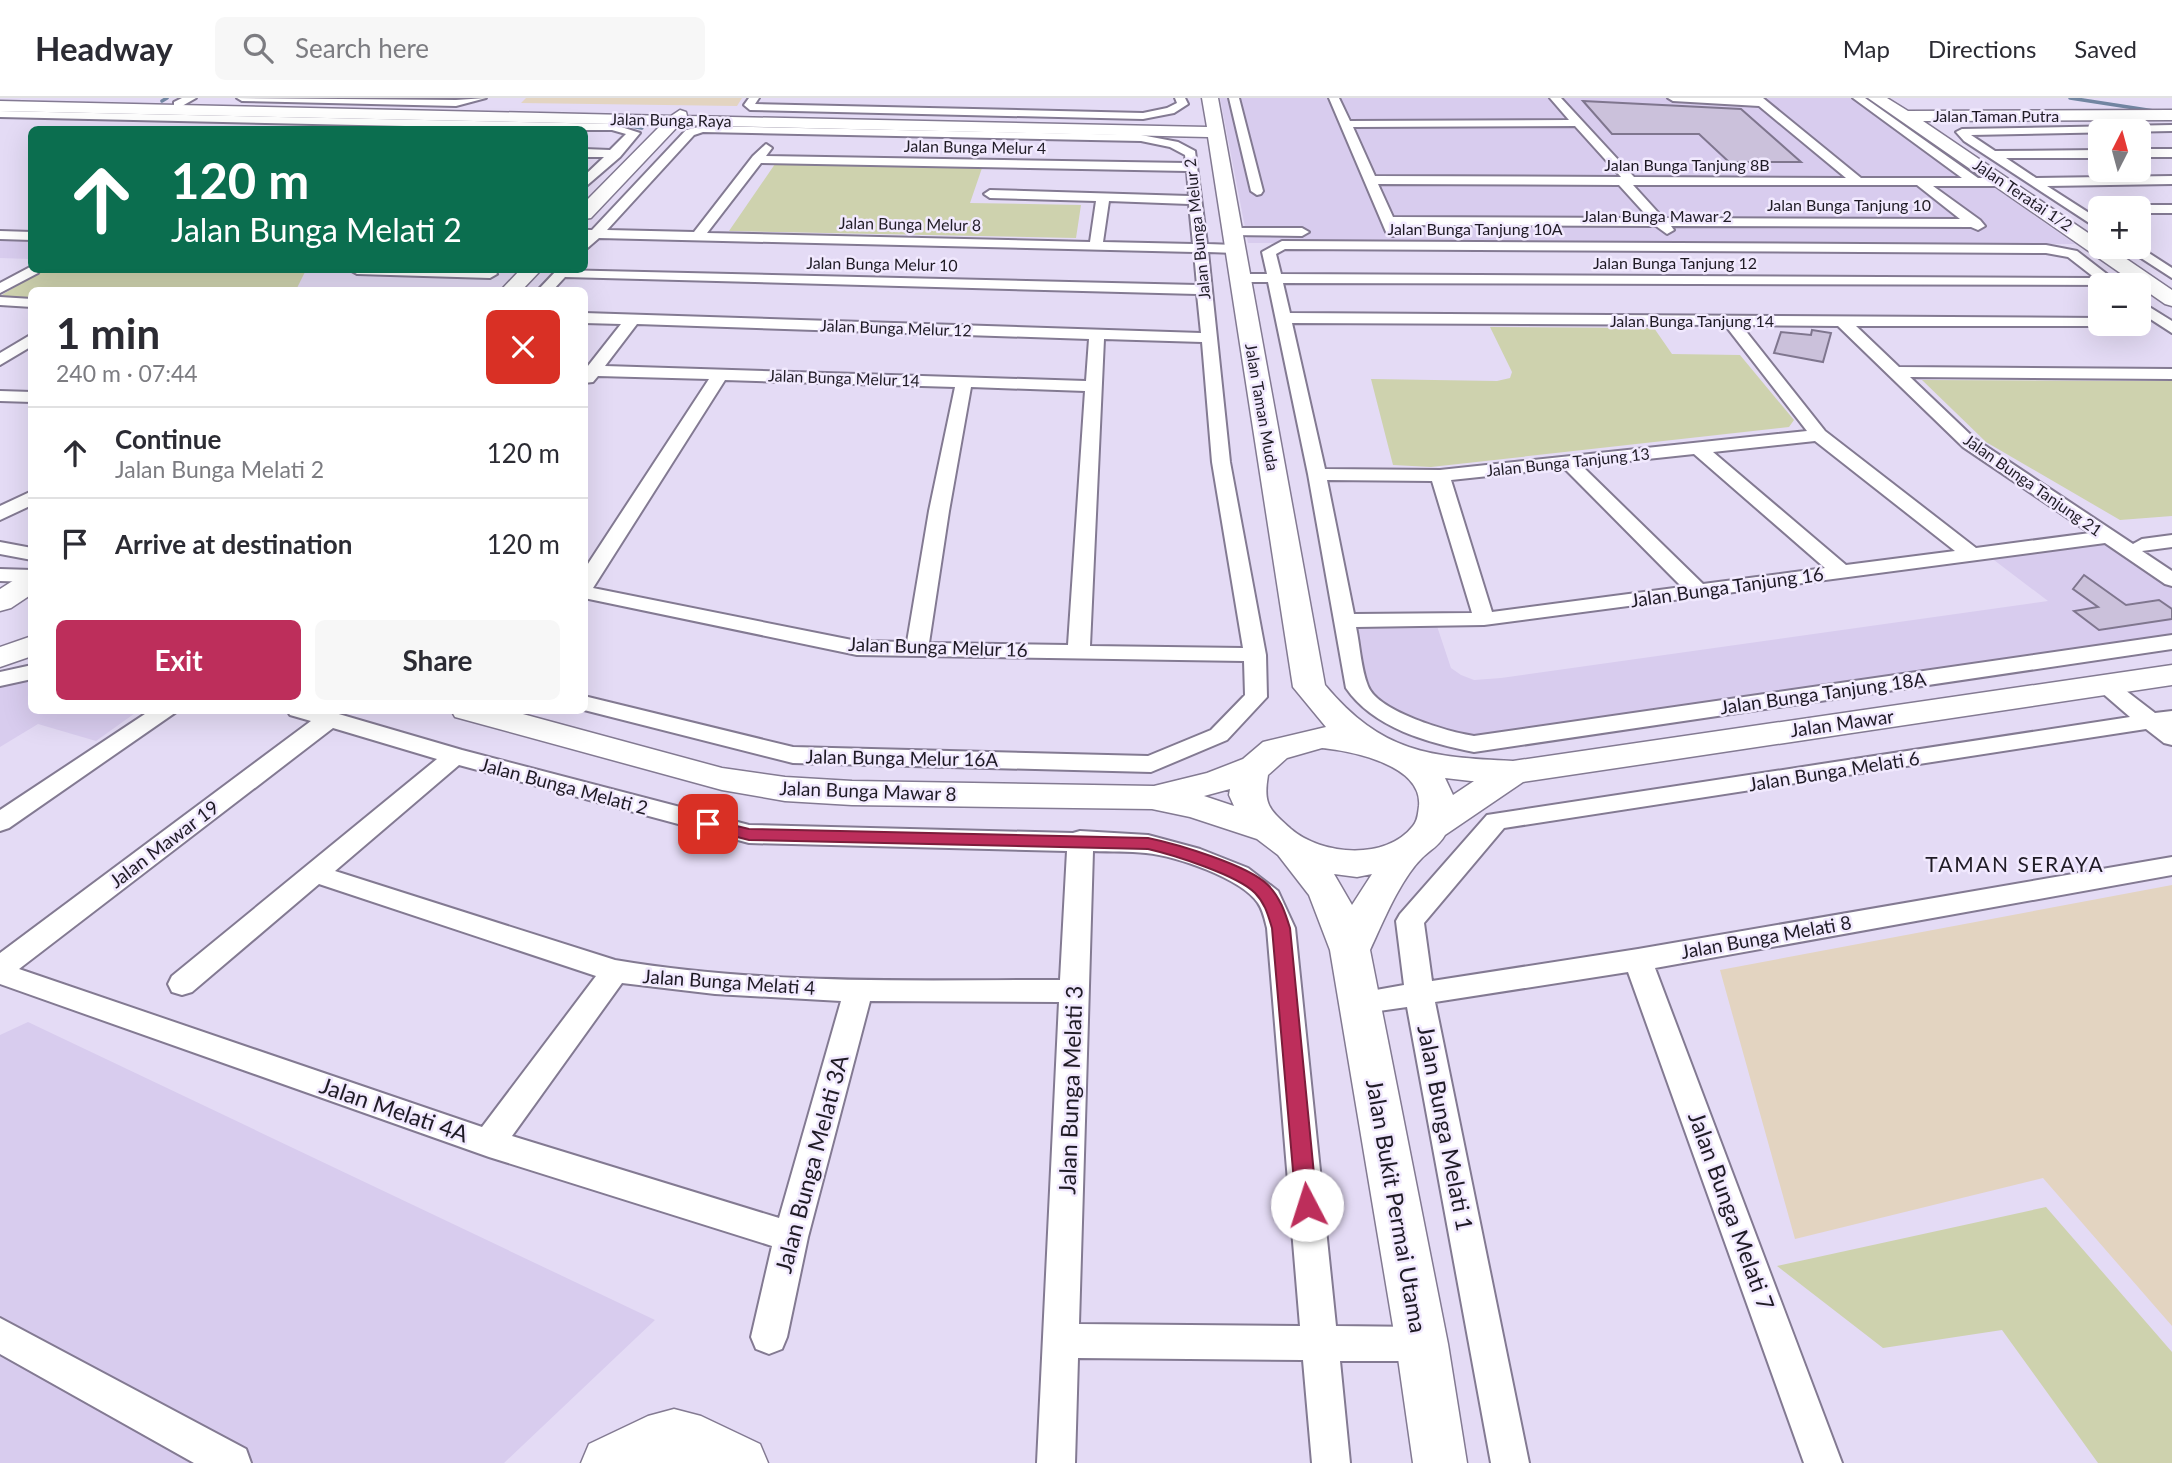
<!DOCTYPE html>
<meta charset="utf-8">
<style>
body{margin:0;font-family:Lato,sans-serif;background:#f7f7f7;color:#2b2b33;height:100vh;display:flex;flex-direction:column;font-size:26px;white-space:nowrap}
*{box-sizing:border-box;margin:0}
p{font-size:23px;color:#7c7c81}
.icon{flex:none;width:38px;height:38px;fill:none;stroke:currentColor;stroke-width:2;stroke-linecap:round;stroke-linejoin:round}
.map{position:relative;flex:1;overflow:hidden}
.details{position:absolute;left:28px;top:189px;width:560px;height:427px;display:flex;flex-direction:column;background:#fff;border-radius:10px;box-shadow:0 7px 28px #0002}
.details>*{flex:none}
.guide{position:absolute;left:28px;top:28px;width:560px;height:147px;border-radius:10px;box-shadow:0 7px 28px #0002;background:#0b6e4f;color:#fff;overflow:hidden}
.needle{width:46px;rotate:6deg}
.tools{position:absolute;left:2088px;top:21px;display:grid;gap:14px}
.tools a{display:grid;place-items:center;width:63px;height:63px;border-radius:10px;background:#fff;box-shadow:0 7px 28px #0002;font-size:35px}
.pin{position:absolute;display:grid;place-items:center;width:60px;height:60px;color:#fff;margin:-30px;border-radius:14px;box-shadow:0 4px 10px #0006}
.me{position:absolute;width:77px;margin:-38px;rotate:355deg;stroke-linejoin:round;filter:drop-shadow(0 0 5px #0008)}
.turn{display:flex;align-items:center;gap:24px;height:147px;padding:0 28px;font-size:32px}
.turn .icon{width:91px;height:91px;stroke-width:2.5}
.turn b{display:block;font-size:49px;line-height:60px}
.round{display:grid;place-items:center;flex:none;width:74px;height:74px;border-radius:10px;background:#f7f7f7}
.overview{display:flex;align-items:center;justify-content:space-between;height:119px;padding:0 28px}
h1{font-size:42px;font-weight:700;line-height:52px}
.cta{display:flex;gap:14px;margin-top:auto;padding:14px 28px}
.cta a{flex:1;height:80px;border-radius:10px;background:#bd2e5b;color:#fff;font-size:28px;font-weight:700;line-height:80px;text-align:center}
.cta a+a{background:#f7f7f7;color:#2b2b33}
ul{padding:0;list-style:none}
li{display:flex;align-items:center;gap:21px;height:91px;padding:0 28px;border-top:2px solid #e1e1e2}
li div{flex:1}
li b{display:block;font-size:26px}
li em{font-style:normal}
header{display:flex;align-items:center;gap:42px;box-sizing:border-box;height:98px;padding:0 35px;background:#fff;border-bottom:2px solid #e1e1e2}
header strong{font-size:33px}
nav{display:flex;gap:38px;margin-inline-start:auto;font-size:24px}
.search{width:490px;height:63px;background:#f7f7f7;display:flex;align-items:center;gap:18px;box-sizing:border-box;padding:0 24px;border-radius:10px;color:#7c7c81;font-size:26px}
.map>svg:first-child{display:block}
.built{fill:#d8ccee}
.education{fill:#e3d4c1}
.green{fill:#ced2ae}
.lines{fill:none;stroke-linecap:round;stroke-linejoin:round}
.stream{stroke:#7286a2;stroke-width:3.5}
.building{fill:#cbc1db;stroke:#7f768e;stroke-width:2}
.street-casing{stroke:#837a92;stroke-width:4}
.secondary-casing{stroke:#837a92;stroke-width:3}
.street{fill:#fff;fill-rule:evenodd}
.secondary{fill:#fff;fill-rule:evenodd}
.route{fill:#bd2e5b;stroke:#7b1e3b;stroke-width:2}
.labels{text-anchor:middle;stroke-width:5;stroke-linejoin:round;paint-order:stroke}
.far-street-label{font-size:16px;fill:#1f1b25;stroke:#f1e9fe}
.street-label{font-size:19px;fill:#1f1b25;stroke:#f1e9fe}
.neighbourhood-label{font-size:21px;letter-spacing:2px;fill:#1f1b25;stroke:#f1e9fe}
.near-street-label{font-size:23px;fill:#1f1b25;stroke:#f1e9fe}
</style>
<header>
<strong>Headway</strong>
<div class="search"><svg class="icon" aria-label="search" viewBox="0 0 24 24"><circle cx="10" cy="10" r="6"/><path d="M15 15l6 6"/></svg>Search here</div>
<nav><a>Map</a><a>Directions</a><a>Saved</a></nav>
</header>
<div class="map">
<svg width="2172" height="1365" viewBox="0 0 2172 1365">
<rect width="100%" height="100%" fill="#e4dbf5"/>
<path class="built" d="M1220 0H1866L2075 146 1248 145Z
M0 139 31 140V161L0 160Z
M2106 443 2172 487V539L1464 640 1413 621 1370 600 1354 527 1437 528 1451 570 1461 577 1474 582 1501 580 2048 503 1990 459Z
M31 579 32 612 138 613 96 643 38 626 0 649V585Z
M28 924 655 1222 504 1365H0V937Z"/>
<path class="education" d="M526 0H742L737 8 521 5Z
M2172 787V1228L2043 1080 1795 1141 1720 872Z"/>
<path class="green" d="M775 66 982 70 970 105 1081 107 1076 140 729 133Z
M43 172H306L296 192H32L31 200 0 198Z
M1490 229 1654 230 1672 256 1740 257 1794 322 1789 329 1431 369 1393 367 1371 281 1497 283 1510 280 1512 274Z
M1922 282 2172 283V418L2120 422 1986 344Z
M2046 1109 2172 1254V1365H2098L2002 1232 1883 1250 1777 1168Z"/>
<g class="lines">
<path class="stream" d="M2070 0 2154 13
M162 3 167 0
M619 26 642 30"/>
</g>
<path class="building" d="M1583 3 1741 11 1801 64H1729L1699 36H1612Z
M1812 232 1831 235 1823 264 1774 255 1781 234 1811 237Z
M2084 477 2126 507 2159 502 2172 511V521L2099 532 2074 513 2098 509 2073 491Z"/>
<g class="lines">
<defs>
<path id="street" d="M182 0H196L182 8H174V4Z
M237 0 456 2 486 0 456 8 242 3Z
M749 0H759L755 6 1143 15 1167 10 1177 5 1175 0H1185L1188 6 1174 15 1143 21 750 12 744 7Z
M1229 0H1239L1263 93 1261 96 1257 97 1251 93Z
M1329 0H1339L1350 23 1569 22 1550 0H1561L1634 79 1846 80 1759 8 1673 3 1668 0H1763L1861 80H1962L1853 0H1865L1978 80H2004L2010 84 2004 88H1933L1980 122 1985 128 1978 132 1971 129 1671 128 1674 132 1667 136 1656 128 1397 127 1400 134 1393 138 1386 134ZM1575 28 1621 79 1375 78 1353 29ZM1378 86 1619 87 1649 120 1393 119ZM1633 87H1917L1960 121 1663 120Z
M0 13 612 26 640 35 620 59 584 90V78L604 59H584V51L610 52 626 36 612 32H584L0 19Z
M2172 27V33L1971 37 1995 53 2100 52V60H2006L2036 80 2172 78V86L2047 88 2100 122V132L1964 43 1956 34 1962 31Z
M703 28 1141 37 1178 44 1195 53 1207 146 1235 147 1242 151 1235 155 1208 154 1230 364 1266 557 1267 599 1227 642 1151 674 793 665 584 612V598L793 649 1148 658 1211 632 1245 597 1244 563 857 557 584 500V472L709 281 598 278 593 284 584 285V273L621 226 584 225V215L1201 235 1197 196 565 179 553 192H538L557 172 1197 187 1194 154 599 140 584 153V132H592L686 32ZM703 34 1141 43 1170 49 1185 57 1186 65 766 58 772 50 766 46 753 58 694 134 607 132 694 37ZM761 65 1187 73 1189 98 990 92 984 96 990 100 1096 103 1090 144 707 135ZM1109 103 1189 106 1193 146 1103 144ZM637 226 1089 241 1086 283 605 268ZM1104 241 1202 244 1212 364 1243 550 1090 548ZM725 282 955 289 929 413 907 544 857 543 593 490ZM971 289 1085 293 1068 547 929 545 949 413Z
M2138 51H2172V59H2138Z
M2138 107H2172V115H2138V110H2132Z
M1233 130H1302L1309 134 1302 138 1228 137 1226 134Z
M0 133 32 134V142L0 141Z
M1282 143 2046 147 2077 153 2121 187 1283 185 1290 215 2100 220V226H2107L2105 228H1856L1899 269 2172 271V281L1910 279 1975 341 2133 446 2142 441 2172 437V449L2142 453 2172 473V488L2165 486 2105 445 1484 527 1356 529C1360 548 1361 571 1368 588 1378 614 1449 634 1474 638L2172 537V551L1474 654C1429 645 1373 630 1346 590L1308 376 1268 184H1240L1233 180 1240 176H1267L1262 154ZM1285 151 2046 155 2068 159 2095 180 1281 176 1276 156ZM1292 225 1725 227 1807 333 1440 372 1325 371ZM1741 227 1838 228 1963 349 2090 435 1976 450 1825 333ZM1815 343 1955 453 1846 467 1713 354ZM1694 356 1825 470 1703 486 1582 368ZM1564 370 1682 489 1492 514 1451 382ZM1327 382 1432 383 1472 515 1354 516Z
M2138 148 2172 170V180L2124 149Z
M32 168V172H40L38 175 0 195V185Z
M350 172H483L495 173 497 176 490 180 357 176Z
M0 199 32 201V209L0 207Z
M2138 202 2172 223V235L2138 213Z
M32 236V248L0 267V255Z
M0 293 32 294V304L0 303Z
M32 393V407L0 422V408Z
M0 444 32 450V462L0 456Z
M0 471 32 472V484L0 483Z
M32 567V581L0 588V574Z
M2104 580 2112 582 2155 615 2172 613V647L2164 645 2146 631 1504 730 1424 825 1432 883 1638 851 2172 759V777L1655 870 1842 1365H1804L1628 874 1435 904 1529 1365H1491L1407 909 1358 916 1348 913 1344 905 1348 897 1404 887 1396 823 1400 816 1487 717 2130 619 2093 587 2096 582Z
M151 612H179L9 730 0 733V712Z
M287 612H325L462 652 749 727 1073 735 1080 733 1148 737 1200 751 1248 770 1278 793 1295 830 1336 1228 1422 1229 1435 1234 1440 1246 1435 1258 1422 1263H1340L1350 1365H1312L1303 1262 1078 1260 1075 1365H1037L1059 904 870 903 808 1139 787 1239 782 1251 769 1256 756 1251 751 1239 772 1148 489 1059 0 886V855L311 623 290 617ZM333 630 437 661 172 878 168 886 172 894 182 897 192 894 319 786 596 878 482 1029 19 871ZM459 667 749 745 1067 753 1060 882C913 882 762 887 615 862L335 773ZM1093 753C1110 754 1129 753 1146 755 1176 758 1241 780 1258 805 1263 812 1265 822 1267 830L1300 1228 1079 1226ZM622 885 715 896 841 903 779 1120 512 1038Z
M0 1220 246 1351 251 1365H194L0 1256Z"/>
<path id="secondary" d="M1202 0H1218L1325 587C1382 655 1429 659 1513 663L2172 567V587L1523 684 1445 737C1439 748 1430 752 1422 760 1400 782 1383 824 1370 852L1448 1246 1467 1365H1413L1396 1246 1330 852 1309 797 1278 757 1257 741 1190 719 1152 711 852 707 785 703 722 692 455 619 451 612H508L722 670 785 679 852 683 1154 688 1207 675 1243 661 1263 644 1326 629 1293 589 1208 39 679 27 591 120 584 121V105L661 27 0 13V3L671 18 680 12 686 14 687 18 1207 29ZM1322 650C1352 653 1423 667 1419 708 1418 715 1418 722 1413 728 1386 763 1321 757 1291 731 1269 711 1263 707 1268 677L1287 660ZM1445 680 1471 683H1474L1453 697ZM1230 691 1229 697 1234 708 1204 698ZM1334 776 1357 779 1372 776 1352 807Z
M1868 0H1887L1908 13 2172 12V22L1923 23 2100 143V149H2109L2172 192V208L2165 206Z
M520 172H541L522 192H501Z
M32 474V496L11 510 0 513V491L22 477Z
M32 538V558L0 569V549Z
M674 1311 701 1318 760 1346 768 1365H581L589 1346 648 1318Z"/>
</defs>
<use href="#street" class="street-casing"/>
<use href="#secondary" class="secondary-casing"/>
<use href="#street" class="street"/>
<use href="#secondary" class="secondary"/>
</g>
<path class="route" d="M708 721 749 731 1148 740C1177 746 1248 767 1268 787 1280 799 1285 814 1290 830L1317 1107 1314 1113 1307 1116 1299 1113 1296 1107 1272 830C1268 817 1265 805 1255 795 1237 777 1174 757 1148 751L749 742 702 730 699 726Z"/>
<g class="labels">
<g class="far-street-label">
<text x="1996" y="24">Jalan Taman Putra</text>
<text transform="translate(671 22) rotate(1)" y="6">Jalan Bunga Raya</text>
<text transform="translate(975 49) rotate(1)" y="6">Jalan Bunga Melur 4</text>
<text x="1687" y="73">Jalan Bunga Tanjung 8B</text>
<text transform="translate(2023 97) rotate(34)" y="6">Jalan Teratai 1/2</text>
<text x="1849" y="113">Jalan Bunga Tanjung 10</text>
<text x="1657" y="124">Jalan Bunga Mawar 2</text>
<text transform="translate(910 126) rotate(1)" y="6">Jalan Bunga Melur 8</text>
<text transform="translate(1197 131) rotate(-96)" y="6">Jalan Bunga Melur 2</text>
<text x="1475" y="137">Jalan Bunga Tanjung 10A</text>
<text x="1675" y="171">Jalan Bunga Tanjung 12</text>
<text transform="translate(882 166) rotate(1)" y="6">Jalan Bunga Melur 10</text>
<text x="1692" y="229">Jalan Bunga Tanjung 14</text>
<text transform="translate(896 230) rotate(2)" y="6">Jalan Bunga Melur 12</text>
<text transform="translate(844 280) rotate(2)" y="6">Jalan Bunga Melur 14</text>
<text transform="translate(1262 309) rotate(80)" y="6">Jalan Taman Muda</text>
<text transform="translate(1568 364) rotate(-6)" y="6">Jalan Bunga Tanjung 13</text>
<text transform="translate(2033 387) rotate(35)" y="6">Jalan Bunga Tanjung 21</text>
</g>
<g class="street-label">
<text transform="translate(1727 489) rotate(-8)" y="7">Jalan Bunga Tanjung 16</text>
<text transform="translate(938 549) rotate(2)" y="7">Jalan Bunga Melur 16</text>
<text transform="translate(1823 595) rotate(-8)" y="7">Jalan Bunga Tanjung 18A</text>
<text transform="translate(1842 625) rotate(-8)" y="7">Jalan Mawar</text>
<text transform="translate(902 660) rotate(1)" y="7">Jalan Bunga Melur 16A</text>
<text transform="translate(1834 673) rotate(-9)" y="7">Jalan Bunga Melati 6</text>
<text transform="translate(564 688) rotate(15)" y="7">Jalan Bunga Melati 2</text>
<text transform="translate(868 693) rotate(2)" y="7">Jalan Bunga Mawar 8</text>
<text transform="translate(164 746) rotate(-37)" y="7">Jalan Mawar 19</text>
<text transform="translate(1766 839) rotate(-10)" y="7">Jalan Bunga Melati 8</text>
<text transform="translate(729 884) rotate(4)" y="7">Jalan Bunga Melati 4</text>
</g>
<g class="neighbourhood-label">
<text x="2015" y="774">TAMAN SERAYA</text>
</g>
<g class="near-street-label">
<text transform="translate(1071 992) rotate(-88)" y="8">Jalan Bunga Melati 3</text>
<text transform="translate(394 1012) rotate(19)" y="8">Jalan Melati 4A</text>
<text transform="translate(1445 1030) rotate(79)" y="8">Jalan Bunga Melati 1</text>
<text transform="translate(812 1066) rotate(-75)" y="8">Jalan Bunga Melati 3A</text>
<text transform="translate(1396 1108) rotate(80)" y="8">Jalan Bukit Permai Utama</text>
<text transform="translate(1731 1113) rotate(70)" y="8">Jalan Bunga Melati 7</text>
</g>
</g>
</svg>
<div class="tools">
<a><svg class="needle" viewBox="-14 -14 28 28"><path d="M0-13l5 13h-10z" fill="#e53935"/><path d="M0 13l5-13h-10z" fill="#7c7c81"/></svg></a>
<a>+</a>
<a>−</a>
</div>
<div class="pin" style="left:708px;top:726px;background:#d93025"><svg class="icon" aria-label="arrive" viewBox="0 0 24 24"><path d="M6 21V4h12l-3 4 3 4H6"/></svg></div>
<svg class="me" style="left:1307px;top:1107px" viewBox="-20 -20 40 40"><circle r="19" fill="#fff"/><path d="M0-13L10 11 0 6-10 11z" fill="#bd2e5b"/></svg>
<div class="guide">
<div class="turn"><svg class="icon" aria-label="ahead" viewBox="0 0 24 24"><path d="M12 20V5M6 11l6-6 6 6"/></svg><div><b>120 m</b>Jalan Bunga Melati 2</div></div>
</div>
<section class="details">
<div class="overview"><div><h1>1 min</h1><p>240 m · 07:44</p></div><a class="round" style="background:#d93025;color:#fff"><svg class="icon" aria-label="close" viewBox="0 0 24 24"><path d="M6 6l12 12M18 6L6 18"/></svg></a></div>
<ul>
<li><svg class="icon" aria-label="ahead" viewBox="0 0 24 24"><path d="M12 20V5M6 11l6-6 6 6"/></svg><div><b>Continue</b><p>Jalan Bunga Melati 2</p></div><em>120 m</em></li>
<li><svg class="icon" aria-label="arrive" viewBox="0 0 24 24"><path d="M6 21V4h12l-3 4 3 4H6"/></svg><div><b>Arrive at destination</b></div><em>120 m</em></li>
</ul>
<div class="cta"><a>Exit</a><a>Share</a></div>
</section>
</div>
